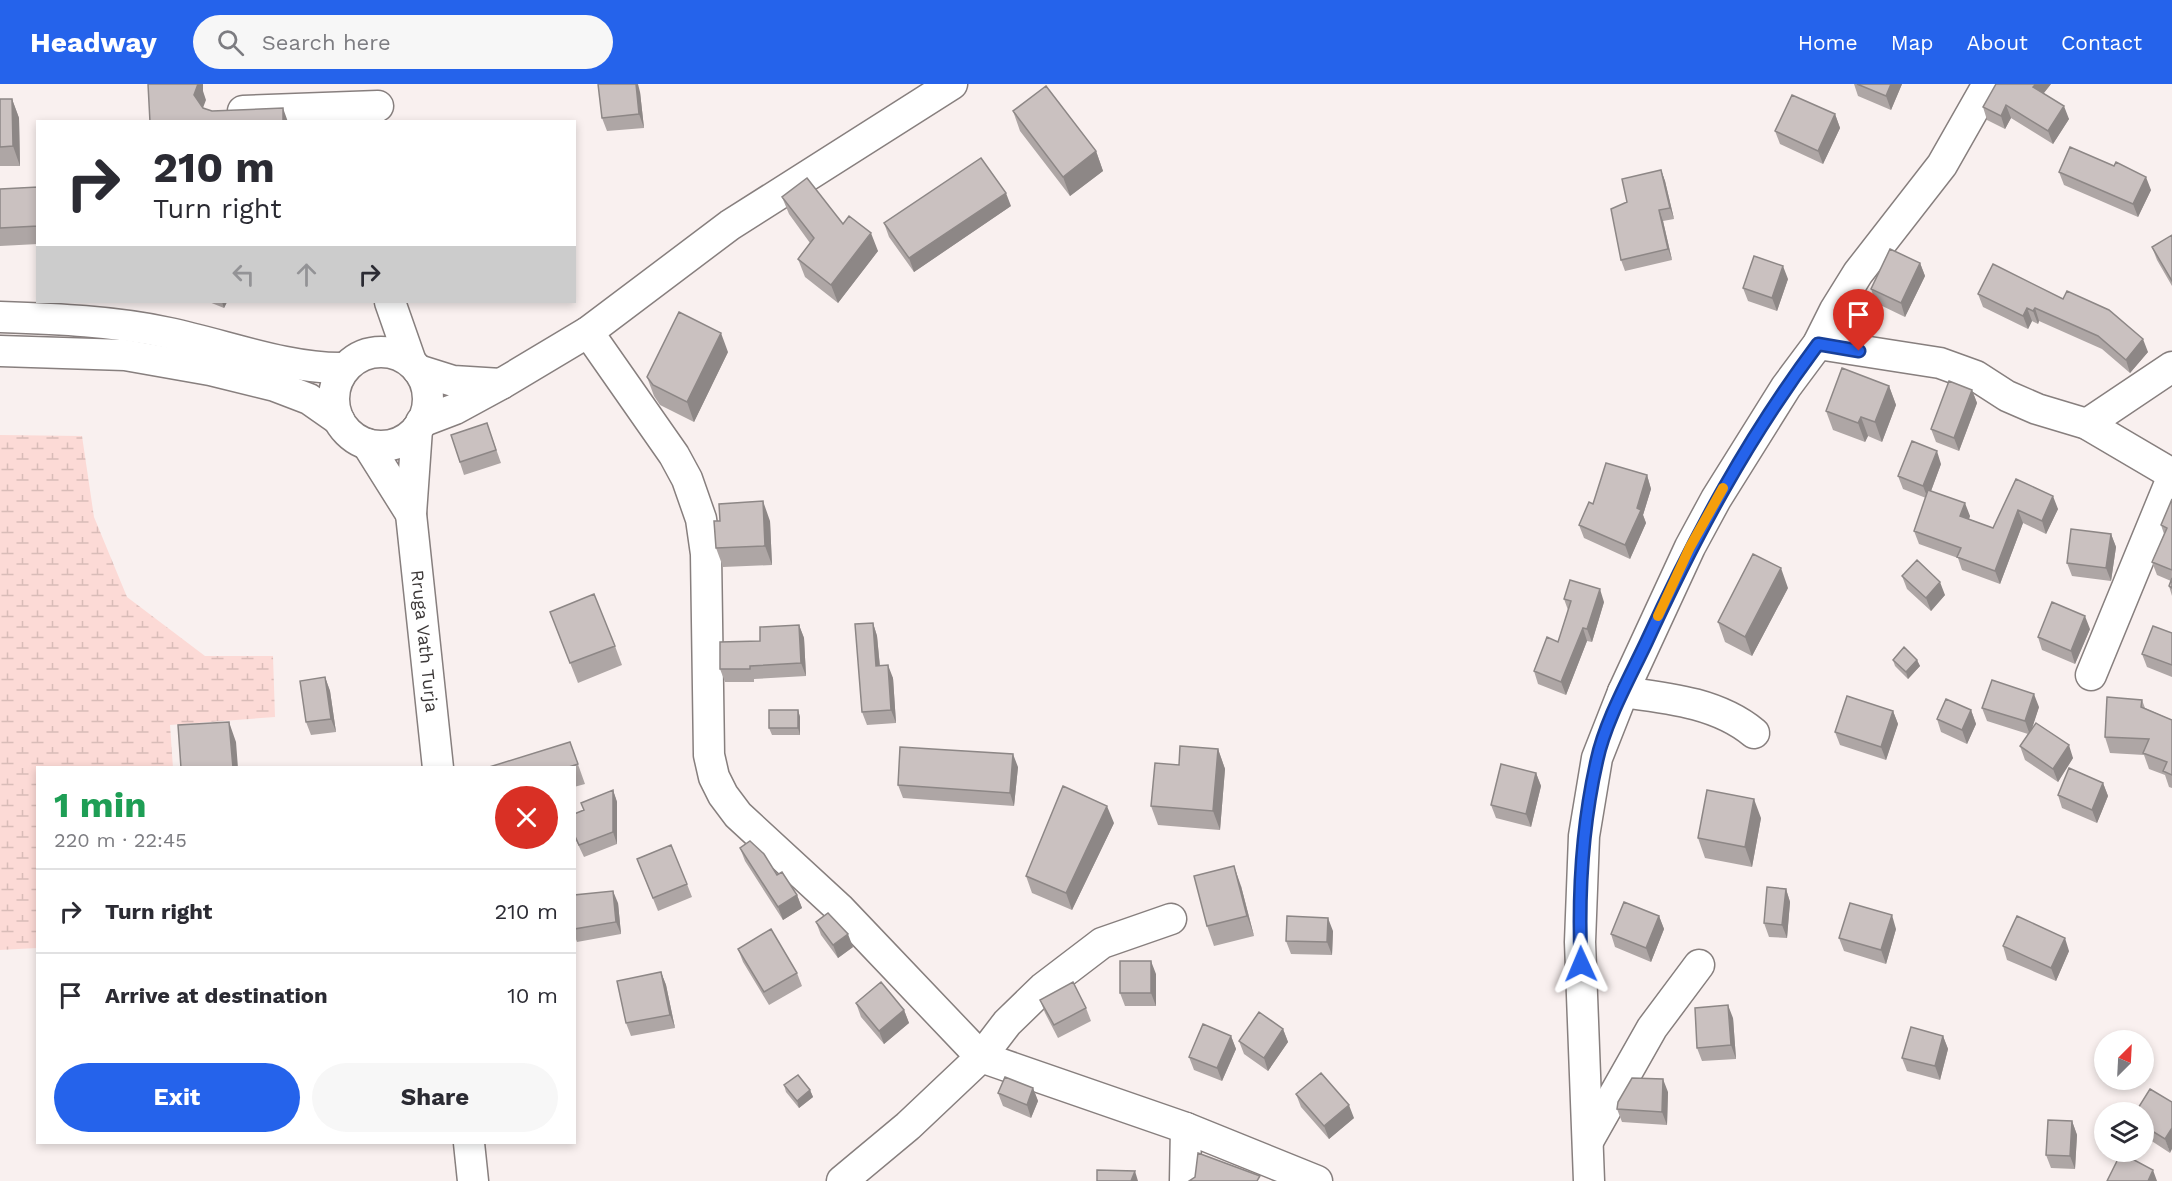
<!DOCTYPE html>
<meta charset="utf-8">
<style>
body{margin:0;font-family:"Work Sans",sans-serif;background:#f7f7f7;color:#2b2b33;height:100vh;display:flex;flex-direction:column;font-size:22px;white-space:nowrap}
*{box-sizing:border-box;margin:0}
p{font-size:20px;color:#7c7c81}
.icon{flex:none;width:33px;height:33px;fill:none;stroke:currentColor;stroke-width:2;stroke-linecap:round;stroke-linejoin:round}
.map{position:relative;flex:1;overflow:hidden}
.side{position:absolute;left:36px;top:682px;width:540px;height:378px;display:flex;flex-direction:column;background:#fff;border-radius:0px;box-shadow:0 3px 9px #0003}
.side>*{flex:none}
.hud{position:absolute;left:36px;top:36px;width:540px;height:183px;border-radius:0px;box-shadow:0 3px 9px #0003;background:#fff;color:#2b2b33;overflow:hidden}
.needle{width:39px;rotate:24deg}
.buttons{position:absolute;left:2094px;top:946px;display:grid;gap:12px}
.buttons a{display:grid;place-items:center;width:60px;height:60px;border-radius:50%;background:#fff;box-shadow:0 3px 9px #0003;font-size:30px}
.pin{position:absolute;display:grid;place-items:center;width:51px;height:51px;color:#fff;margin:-62px -26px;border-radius:50% 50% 50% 0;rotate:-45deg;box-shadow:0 0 6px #0007}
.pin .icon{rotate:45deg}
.me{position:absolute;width:66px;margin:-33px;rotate:359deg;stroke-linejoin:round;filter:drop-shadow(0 0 4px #0008)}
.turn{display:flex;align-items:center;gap:21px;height:126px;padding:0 18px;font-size:27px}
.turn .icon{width:78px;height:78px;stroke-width:2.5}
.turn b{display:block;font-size:42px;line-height:51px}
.lanes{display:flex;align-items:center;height:57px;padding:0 18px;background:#0003;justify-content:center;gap:30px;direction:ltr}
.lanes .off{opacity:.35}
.round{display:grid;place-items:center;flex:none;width:63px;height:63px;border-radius:32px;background:#f7f7f7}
.headline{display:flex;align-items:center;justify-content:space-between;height:102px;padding:0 18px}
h1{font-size:36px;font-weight:700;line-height:45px;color:#1e9e55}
.cta{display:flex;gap:12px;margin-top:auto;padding:12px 18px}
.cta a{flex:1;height:69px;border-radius:36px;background:#2563eb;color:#fff;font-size:24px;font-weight:700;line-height:69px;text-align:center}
.cta a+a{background:#f7f7f7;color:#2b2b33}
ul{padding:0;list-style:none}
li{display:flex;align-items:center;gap:18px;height:84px;padding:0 18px;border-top:2px solid #e1e1e2}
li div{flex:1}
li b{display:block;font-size:22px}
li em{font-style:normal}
header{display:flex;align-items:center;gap:36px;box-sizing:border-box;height:84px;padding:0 30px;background:#2563eb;color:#fff}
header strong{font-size:28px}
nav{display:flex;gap:33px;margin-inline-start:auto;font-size:21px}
.search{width:420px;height:54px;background:#f7f7f7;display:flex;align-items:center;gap:15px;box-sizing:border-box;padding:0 21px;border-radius:33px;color:#7c7c81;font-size:22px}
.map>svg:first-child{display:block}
.wetland{fill:url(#wetland-marsh)}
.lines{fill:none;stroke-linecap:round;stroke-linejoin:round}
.minor-casing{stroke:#877f7e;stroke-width:33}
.minor{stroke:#fff;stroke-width:30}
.wall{fill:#aea6a5}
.shaded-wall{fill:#8d8786}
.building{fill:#cac1c0;stroke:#8d8786;stroke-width:1.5}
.route-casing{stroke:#184099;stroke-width:15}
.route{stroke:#2563eb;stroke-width:10}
.slow{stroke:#f59e0b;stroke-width:10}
.labels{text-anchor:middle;stroke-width:4.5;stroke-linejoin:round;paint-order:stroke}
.street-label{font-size:18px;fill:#3c3838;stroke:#fff}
</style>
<header>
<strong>Headway</strong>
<div class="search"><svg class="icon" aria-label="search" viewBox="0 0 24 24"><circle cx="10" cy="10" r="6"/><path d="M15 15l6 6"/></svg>Search here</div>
<nav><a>Home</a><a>Map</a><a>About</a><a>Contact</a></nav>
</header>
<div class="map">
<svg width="2172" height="1097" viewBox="0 0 2172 1097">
<defs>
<pattern id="wetland-marsh" width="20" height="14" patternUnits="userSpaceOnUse" patternTransform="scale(1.5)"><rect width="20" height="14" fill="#fcdad6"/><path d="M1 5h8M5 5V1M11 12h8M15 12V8" fill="none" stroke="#d9bcb8"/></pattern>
</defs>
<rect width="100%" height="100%" fill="#f9f0ef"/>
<path class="wetland" d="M0 351 82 352 94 433 127 513 205 572H273L275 633 170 641 173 684H38L37 864 0 866Z"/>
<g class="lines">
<defs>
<g id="minor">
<path d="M243 27 378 22"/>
<path d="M390 218 411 278"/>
<path d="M0 233C57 235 114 237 169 249 226 261 287 285 344 284"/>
<path d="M588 248 674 371 687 395 701 435 706 470 709 671 714 693 723 711 738 731 840 825 981 973 1186 1044 1317 1097"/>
<path d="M1818 260 1940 279 1976 292 2007 312 2037 325 2087 340 2172 390"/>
<path d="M0 267 125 271 210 286 275 302 309 315 339 336"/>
<circle cx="381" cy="315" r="47"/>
<path d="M418 286 453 297 501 300"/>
<path d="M421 338 455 325 501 300 588 248 730 141 952 0"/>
<path d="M2087 340 2172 283"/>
<path id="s1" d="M417 345 411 430 438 684"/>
<path d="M367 360 411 430"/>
<path d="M2091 591 2172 394"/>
<path d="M1623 608C1668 614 1718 619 1754 649"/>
<path d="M1588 1057 1652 944 1699 881"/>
<path d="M469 1059 473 1097"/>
<path d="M842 1097 908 1042 981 973 1007 939 1043 904 1102 859 1171 835"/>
<path d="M1185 1097 1186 1044"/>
<path d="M1589 1097 1580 858 1584 752 1597 674 1623 608 1690 463 1716 415 1786 303 1818 260 1835 226 1858 189 1942 81 1988 0"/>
</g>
</defs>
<use href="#minor" class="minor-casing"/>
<use href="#minor" class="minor"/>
</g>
<path class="wall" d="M1854 0H1902L1891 26 1858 12Z
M2051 0 2044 9 2069 35 2053 60 2011 34 2005 45 1987 36 1983 23Z
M640 8 644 44 607 47 602 34Z
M0 15H12L19 34 20 82H0Z
M1013 27 1096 67 1103 87 1070 112 1020 47Z
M1835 30 1840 44 1823 80 1780 60 1775 47Z
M1661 86 1665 97 1674 135 1663 137 1672 176 1625 187 1621 176Z
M2059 88 2151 106 2138 133 2064 101Z
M38 103V160L0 162V105Z
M782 113 843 140 878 167 838 219 805 193 798 175 810 159 789 130Z
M1011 122 914 188 889 153 884 139Z
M2172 151V202L2157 176 2152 163Z
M1920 179 1925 192 1905 233 1876 219 1871 205Z
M1788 195 1777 227 1748 217 1743 204Z
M1978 210 2063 215 2148 268 2130 289 2102 265 2039 237 2038 240 2032 237 2028 245 1983 223Z
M209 218H227L224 224Z
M728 268 694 338 660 321 654 312 647 293Z
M1889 302 1896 321 1882 358 1868 352 1865 358 1833 346 1826 327Z
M1972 306 1977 319 1959 367 1936 358 1931 345Z
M487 339 501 379 464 391 451 351Z
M1941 380 1931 407 1970 432 1969 435 1993 444 2016 395 2058 425 2046 450 2023 439 2000 500 1962 486 1958 474 1919 460 1914 447 1926 414 1903 405 1898 392Z
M1647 391 1651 405 1643 431 1646 439 1630 475 1584 454 1579 441 1593 420Z
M2172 415V512L2169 502 2171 497 2157 491 2152 478 2164 450 2161 441Z
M770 437 772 481 723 483 716 464Z
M2111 450 2116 463 2111 497 2072 492 2067 479Z
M1902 492 1945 511 1931 527 1907 505Z
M1788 504 1752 572 1725 558 1718 538Z
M1564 515 1604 518 1592 558 1587 557 1566 611 1538 600 1534 587 1558 558 1568 526Z
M550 528 615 562 622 581 578 599Z
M873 539 877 552 880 582 893 594 896 639 867 641 862 628Z
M799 541 804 554 806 592 754 595V598H725L720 585 760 557Z
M2090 545 2075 580 2042 566 2038 553Z
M2172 549V593L2147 583 2142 570Z
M1893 576H1917L1920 582 1908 595 1895 582Z
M325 593 330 607 336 648 311 651 306 638Z
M2142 616 2145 624 2172 636V704L2169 703 2165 691 2149 685 2144 671 2110 669 2105 653Z
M2039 623 2031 646 2073 674 2058 698 2025 676 2020 662 2028 650 1987 637 1982 624Z
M798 626 800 633V651H772L769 644Z
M1971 626 1976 640 1967 660 1941 648 1937 635Z
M1893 627 1898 640 1886 676 1840 661 1835 648Z
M570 658 585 700 574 703V684H486Z
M1218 665 1225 685 1220 746 1158 741 1151 722 1179 681Z
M1018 683 1014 722 903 714 898 701Z
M1536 689 1541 702 1531 743 1496 734 1491 721Z
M2103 699 2108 712 2097 739 2062 724 2058 711Z
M613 706 617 718V760L584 773 574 752V730L584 726Z
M1761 734 1752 783 1705 774 1698 754Z
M1114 739 1072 826 1032 809 1026 792Z
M740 764 777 791 797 811 802 824 783 836 745 777Z
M637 775 687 800 692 813 658 827Z
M1241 802 1254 852 1214 862 1207 842Z
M1786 805 1790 818 1787 854 1769 853 1764 839Z
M574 811 618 819 621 850 577 858 574 850Z
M1659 832 1664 845 1651 878 1615 863 1611 850Z
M816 838 853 863 838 874 821 851Z
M1896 845 1886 880 1844 867 1839 854Z
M1333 847 1332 871 1291 870 1286 857Z
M2003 862 2069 867 2056 897 2007 876Z
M738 865 797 889 802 902 769 921 743 878Z
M661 888 666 901 675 944 631 952 626 939Z
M1156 890V922H1125L1120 909Z
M1040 916 1086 924 1091 937 1058 954 1045 929Z
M856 919 904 926 909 939 884 960 861 933Z
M1733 934 1736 975 1702 977 1697 964Z
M1283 945 1288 958 1268 987 1244 970 1239 957Z
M1231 952 1236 965 1222 997 1194 986 1189 973Z
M1943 952 1948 965 1940 996 1907 987 1902 974Z
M784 1001 810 1006 813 1013 799 1024 786 1008Z
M1033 1004 1038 1017 1031 1034 1003 1022 998 1009Z
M2150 1005 2170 1069 2144 1052V1029Z
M1668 1008 1667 1041 1622 1038 1617 1025Z
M1296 1010 1354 1034 1329 1055 1301 1023Z
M2072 1037 2077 1051 2075 1085 2051 1084 2046 1071Z"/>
<path class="shaded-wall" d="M197 0H203V7L206 16 201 29 194 11Z
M636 0H638L640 8 644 44 639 30Z
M1891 0H1902L1891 26 1886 12Z
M2036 0H2051L2038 16 2033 3Z
M12 15 19 34 20 82 13 62Z
M2006 21 2011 34 2005 45 2001 32Z
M2064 22 2069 35 2053 60 2048 47Z
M283 24 288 38H283Z
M1835 30 1840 44 1823 80 1818 67Z
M1096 67 1103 87 1070 112 1063 93Z
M1661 86 1665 97 1674 135 1670 124Z
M2146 93 2151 106 2138 133 2133 120Z
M1006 109 1011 122 914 188 909 174Z
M1659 126 1663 137 1672 176 1668 165Z
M871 149 878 167 838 219 831 201Z
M1920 179 1925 192 1905 233 1901 219Z
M1783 182 1788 195 1777 227 1772 214Z
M222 218H227L224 224Z
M2027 224 2032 237 2028 245 2023 232Z
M2035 224 2039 237 2038 240 2033 227Z
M721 249 728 268 694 338 687 318Z
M2143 255 2148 268 2130 289 2126 276Z
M1889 302 1896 321 1882 358 1875 338Z
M1972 306 1977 319 1959 367 1954 354Z
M1861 333 1868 352 1865 358 1858 339Z
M1937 367 1941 380 1928 415 1923 402Z
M1647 391 1651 405 1643 431 1646 439 1630 475 1625 461Z
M2053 412 2058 425 2046 450 2042 437Z
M763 417 770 437 772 481 765 462Z
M1965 419 1970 432 1965 445 1960 432Z
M2018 426 2023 439 2000 500 1995 487Z
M2111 450 2116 463 2111 497 2106 484Z
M1781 484 1788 504 1752 572 1745 553Z
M1940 498 1945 511 1931 527 1926 514Z
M1600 505 1604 518 1592 558 1587 545Z
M2085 532 2090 545 2075 580 2071 567Z
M873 539 877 552 881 595 876 582Z
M799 541 804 554 806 592 801 579Z
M1583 544 1587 557 1566 611 1561 598Z
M1917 576 1920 582 1908 595 1906 588Z
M888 581 893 594 896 639 891 626Z
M325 593 330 607 336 648 331 635Z
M2034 610 2039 623 2030 651 2025 637Z
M798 626 800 633V651L798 644Z
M1971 626 1976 640 1967 660 1962 646Z
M1893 627 1898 640 1886 676 1881 663Z
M229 638 236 658 238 684H233Z
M2069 661 2073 674 2058 698 2053 685Z
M1218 665 1225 685 1220 746 1213 727Z
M1013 670 1018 683 1014 722 1010 709Z
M1536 689 1541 702 1531 743 1526 730Z
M2103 699 2108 712 2097 739 2092 726Z
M613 706 617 718V760L613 748Z
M1754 715 1761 734 1752 783 1745 763Z
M1107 722 1114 739 1072 826 1066 809Z
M1234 782 1241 802 1254 852 1247 832Z
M1786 805 1790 818 1787 854 1782 841Z
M613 807 618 819 621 850 616 838Z
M797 811 802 824 783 836 778 823Z
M1892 831 1896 845 1886 880 1881 866Z
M1659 832 1664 845 1651 878 1646 864Z
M1328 834 1333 847 1332 871 1327 858Z
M848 850 853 863 838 874 833 861Z
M2065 854 2069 867 2056 897 2051 884Z
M1151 877 1156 890V922L1151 909Z
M661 888 666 901 675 944 670 931Z
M1728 921 1733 934 1736 975 1731 961Z
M904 926 909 939 884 960 879 947Z
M1283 945 1288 958 1268 987 1264 974Z
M1231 952 1236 965 1222 997 1217 984Z
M1943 952 1948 965 1940 996 1935 982Z
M1663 995 1668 1008 1667 1041 1662 1028Z
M1033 1004 1038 1017 1031 1034 1027 1021Z
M810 1006 813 1013 799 1024 797 1017Z
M1349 1021 1354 1034 1329 1055 1324 1042Z
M2072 1037 2077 1051 2075 1085 2070 1072Z
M2172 1044V1065L2170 1069 2165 1055Z
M2153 1086 2157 1097H2148Z
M1135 1087 1138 1097H1131Z"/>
<path class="building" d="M148 0H198L194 11 203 24 212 27 283 24V38H150Z
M598 0H636L639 30 602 34Z
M1857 0H1891L1886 12Z
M1996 0H2036L2033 3 2064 22 2048 47 2006 21 2001 32 1983 23Z
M1046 2 1096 67 1063 93 1013 27Z
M1792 11 1835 30 1818 67 1775 47Z
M0 15H12L13 62 0 63Z
M2070 63 2114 82 2116 78 2146 93 2133 120 2059 88Z
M981 74 1006 109 909 174 884 139Z
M1661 86 1670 124 1659 126 1668 165 1621 176 1611 125 1627 118 1622 95Z
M807 94 843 140 849 132 871 149 831 201 798 175 814 154 782 113Z
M38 103V142L0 144V105Z
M2172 151V197L2152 163Z
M1890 165 1920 179 1901 219 1871 205Z
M1754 172 1783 182 1772 214 1743 204Z
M1993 180 2063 215 2067 207 2109 226 2143 255 2126 276 2098 252 2035 224 2033 227 2027 224 2023 232 1978 210Z
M679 228 721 249 687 318 653 301 647 293Z
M1842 284 1889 302 1875 338 1861 333 1858 339 1826 327Z
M1949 297 1972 306 1954 354 1931 345Z
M487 339 496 366 460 378 451 351Z
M1912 357 1937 367 1923 402 1898 392Z
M1606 379 1647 391 1637 424 1641 426 1625 461 1579 441 1589 418 1593 420Z
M2016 395 2053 412 2042 437 2018 426 1995 487 1957 473 1961 464 1914 447 1928 406 1965 419 1960 432 1993 444Z
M2172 415V486L2152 478 2167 444 2161 441Z
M763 417 765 462 716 464 714 437H720L719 420Z
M2071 445 2111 450 2106 484 2067 479Z
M1753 470 1781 484 1745 553 1718 538Z
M1917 476 1940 498 1926 514 1902 492Z
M2172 494V504L2169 502Z
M1570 496 1600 505 1587 545 1583 544 1561 598 1534 587 1547 553 1558 558 1571 517 1564 515Z
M594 510 615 562 570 579 550 528Z
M2052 518 2085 532 2071 567 2038 553Z
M873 539 876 582 888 581 891 626 862 628 855 540Z
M799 541 801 579 750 582V585H720V558L760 557V543Z
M2153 542 2172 549V581L2142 570Z
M1904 563 1917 576 1906 588 1893 576Z
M325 593 331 635 306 638 300 597Z
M1992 596 2034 610 2025 637 1982 624Z
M1847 612 1893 627 1881 663 1835 648Z
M2107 613 2142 616 2141 623 2172 636V691L2163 687 2167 678 2143 669 2149 655 2105 653Z
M1946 615 1971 626 1962 646 1937 635Z
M769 626H798V644H769Z
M229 638 233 684H181L178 641Z
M2036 639 2069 661 2053 685 2020 662Z
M570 658 578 680 566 684H486Z
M1180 662 1218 665 1213 727 1151 722 1155 679 1179 681Z
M900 663 1013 670 1010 709 898 701Z
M1501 680 1536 689 1526 730 1491 721Z
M2069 684 2103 699 2092 726 2058 711Z
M1063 702 1107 722 1066 809 1026 792Z
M613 706V748L579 761 574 750V730L584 726 581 719Z
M1707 706 1754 715 1745 763 1698 754Z
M750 757 764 770 777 791 782 788 797 811 778 823 740 764Z
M671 761 687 800 653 814 637 775Z
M1234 782 1247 832 1207 842 1194 792Z
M1767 803 1786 805 1782 841 1764 839Z
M613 807 616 838 574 845V811Z
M1624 818 1659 832 1646 864 1611 850Z
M1850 819 1892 831 1881 866 1839 854Z
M828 829 848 850 833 861 816 838Z
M1287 832 1328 834 1327 858 1286 857Z
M2017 832 2065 854 2051 884 2003 862Z
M771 845 797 889 764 908 738 865Z
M1120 877H1151V909H1120Z
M661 888 670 931 626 939 617 897Z
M881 898 904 926 879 947 856 919Z
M1073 898 1086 924 1054 941 1040 916Z
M1728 921 1731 961 1697 964 1695 924Z
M1259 928 1283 945 1264 974 1239 957Z
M1203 940 1231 952 1217 984 1189 973Z
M1911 943 1943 952 1935 982 1902 974Z
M1321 989 1349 1021 1324 1042 1296 1010Z
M798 991 810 1006 797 1017 784 1001Z
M1005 993 1033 1004 1027 1021 998 1009Z
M1632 994 1663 995 1662 1028 1617 1025 1618 1018Z
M2150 1005 2172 1018V1044L2165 1055 2144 1042V1029H2135Z
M2048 1036 2072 1037 2070 1072 2046 1071Z
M1198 1069 1260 1092 1257 1097H1189L1195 1093Z
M2121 1069 2153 1086 2148 1097H2107Z
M1097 1086 1135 1087 1131 1097H1097Z"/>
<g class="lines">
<defs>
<path id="route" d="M1581 880C1578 812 1582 742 1597 676 1605 638 1629 595 1646 559 1695 452 1747 355 1818 260L1859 267"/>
</defs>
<use href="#route" class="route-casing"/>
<use href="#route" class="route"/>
<path class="slow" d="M1658 532 1690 463 1723 404"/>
</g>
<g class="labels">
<g class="street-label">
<text dy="6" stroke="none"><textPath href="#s1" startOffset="213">Rruga Vath Turja</textPath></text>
</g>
</g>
</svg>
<div class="buttons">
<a><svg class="needle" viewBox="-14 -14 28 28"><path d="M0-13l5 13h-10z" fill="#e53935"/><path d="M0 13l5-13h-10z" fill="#7c7c81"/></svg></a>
<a><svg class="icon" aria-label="layers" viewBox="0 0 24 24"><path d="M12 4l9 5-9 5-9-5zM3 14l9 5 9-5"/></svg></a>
</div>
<div class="pin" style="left:1859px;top:267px;background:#d93025"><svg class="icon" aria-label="arrive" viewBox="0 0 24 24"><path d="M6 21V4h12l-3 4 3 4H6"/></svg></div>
<svg class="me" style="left:1581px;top:880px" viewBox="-20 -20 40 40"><path d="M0-17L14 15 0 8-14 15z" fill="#2563eb" stroke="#fff" stroke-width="4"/></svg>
<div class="hud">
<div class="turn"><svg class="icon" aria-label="right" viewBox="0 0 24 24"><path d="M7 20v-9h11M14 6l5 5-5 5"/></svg><div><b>210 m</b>Turn right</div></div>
<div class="lanes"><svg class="icon off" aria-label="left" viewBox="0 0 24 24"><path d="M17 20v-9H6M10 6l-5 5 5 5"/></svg><svg class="icon off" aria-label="ahead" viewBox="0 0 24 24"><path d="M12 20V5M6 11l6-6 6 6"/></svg><svg class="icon" aria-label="right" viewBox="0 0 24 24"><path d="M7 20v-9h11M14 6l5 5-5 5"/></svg></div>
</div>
<section class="side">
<div class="headline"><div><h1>1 min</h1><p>220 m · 22:45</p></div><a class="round" style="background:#d93025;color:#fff"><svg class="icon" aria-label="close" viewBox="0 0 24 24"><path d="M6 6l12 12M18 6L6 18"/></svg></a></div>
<ul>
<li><svg class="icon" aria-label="right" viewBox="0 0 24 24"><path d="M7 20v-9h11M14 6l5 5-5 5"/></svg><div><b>Turn right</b></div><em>210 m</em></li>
<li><svg class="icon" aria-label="arrive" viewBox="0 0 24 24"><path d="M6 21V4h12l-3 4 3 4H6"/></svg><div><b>Arrive at destination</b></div><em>10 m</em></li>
</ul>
<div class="cta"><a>Exit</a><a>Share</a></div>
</section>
</div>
